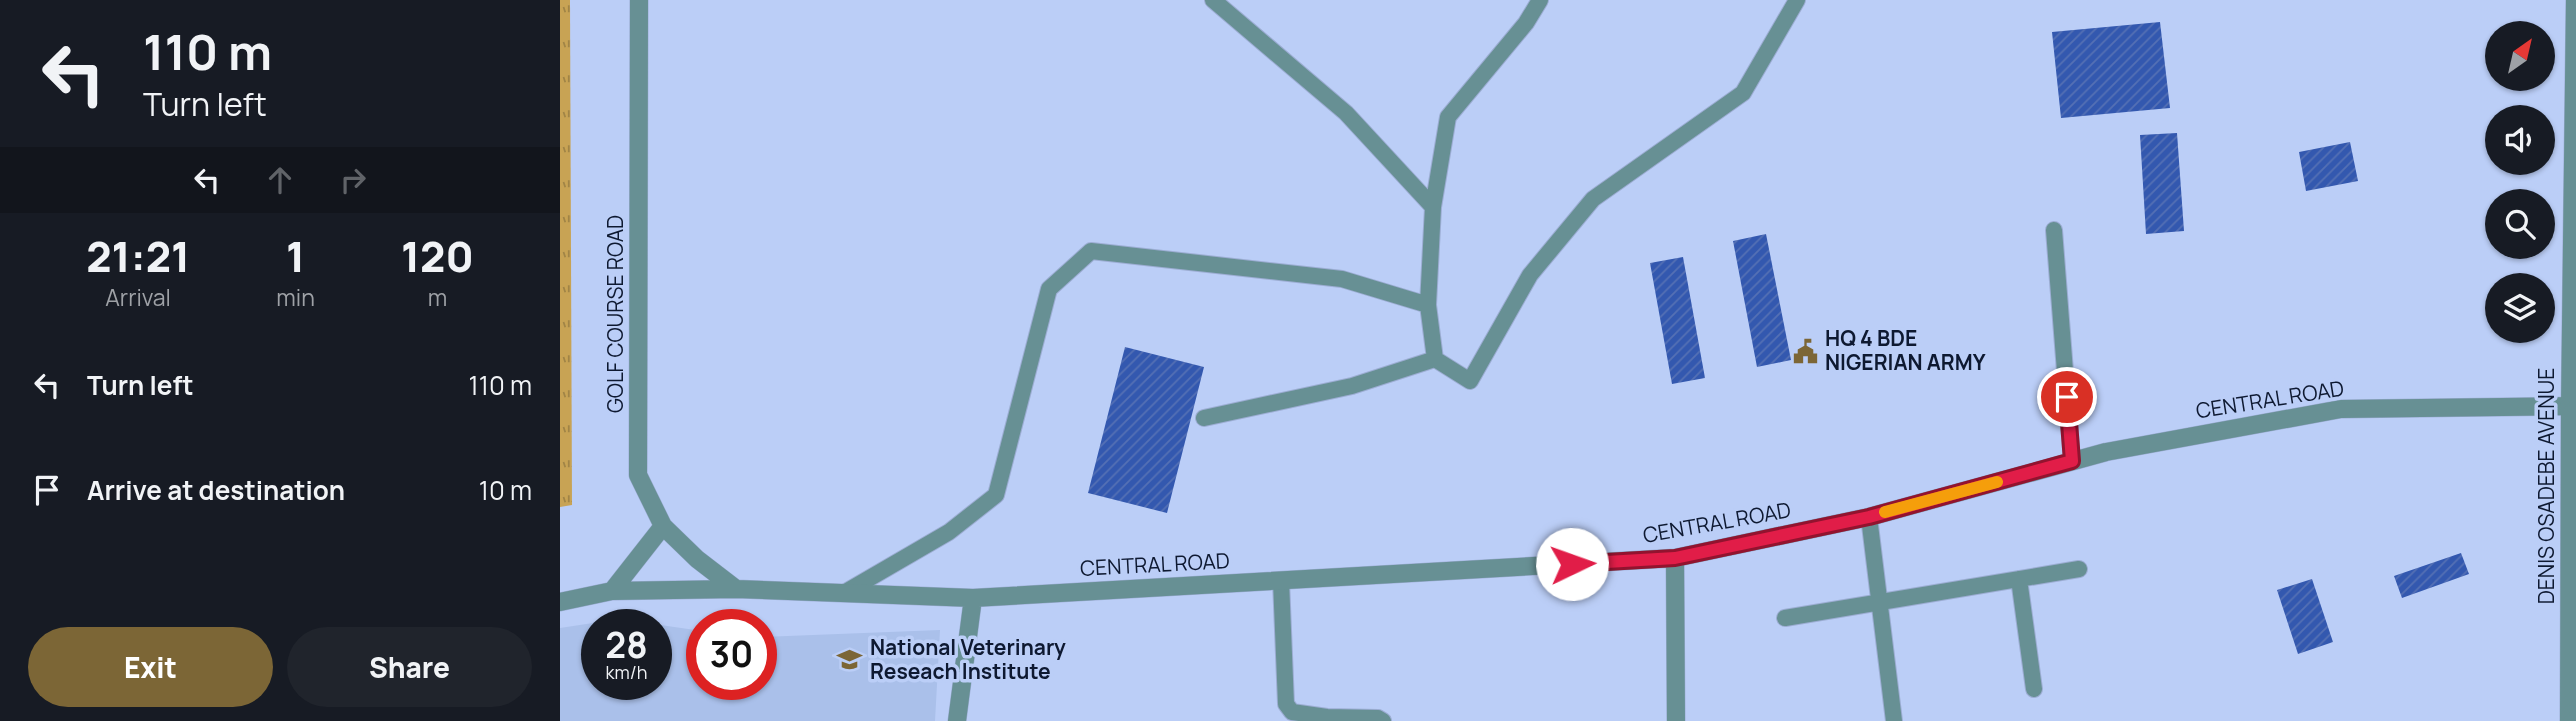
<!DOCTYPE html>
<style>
body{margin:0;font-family:Manrope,sans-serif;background:#20242c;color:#f1f3f6;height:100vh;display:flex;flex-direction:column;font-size:26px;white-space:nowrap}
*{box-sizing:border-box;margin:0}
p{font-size:23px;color:#9ea1a6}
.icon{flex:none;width:38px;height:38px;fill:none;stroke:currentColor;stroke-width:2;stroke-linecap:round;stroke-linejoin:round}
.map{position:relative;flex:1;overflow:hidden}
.side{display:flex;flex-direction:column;background:#171b24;width:560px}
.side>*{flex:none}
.hud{background:#171b24;color:#f1f3f6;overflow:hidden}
.needle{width:46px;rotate:34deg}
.controls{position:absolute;left:1925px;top:21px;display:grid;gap:14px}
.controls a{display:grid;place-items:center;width:70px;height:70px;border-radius:50%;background:#171b24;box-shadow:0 2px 5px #0004;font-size:35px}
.speed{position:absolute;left:21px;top:609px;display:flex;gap:14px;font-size:35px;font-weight:700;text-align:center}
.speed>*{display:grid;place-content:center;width:91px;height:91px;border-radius:50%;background:#171b24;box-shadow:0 2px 5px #0004;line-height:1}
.speed small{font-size:18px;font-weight:400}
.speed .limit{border:10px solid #d22;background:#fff;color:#111}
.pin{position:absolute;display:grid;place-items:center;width:60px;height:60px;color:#fff;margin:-30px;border:4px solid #fff;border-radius:50%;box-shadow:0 2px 7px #0007}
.me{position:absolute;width:77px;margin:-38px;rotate:87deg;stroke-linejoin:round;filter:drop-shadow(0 0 5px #0008)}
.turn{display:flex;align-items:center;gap:24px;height:147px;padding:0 28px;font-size:32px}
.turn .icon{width:91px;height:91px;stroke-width:2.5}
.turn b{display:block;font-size:49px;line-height:60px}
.lanes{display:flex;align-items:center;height:66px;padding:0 28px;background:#0003;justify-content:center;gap:35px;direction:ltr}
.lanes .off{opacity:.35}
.eta{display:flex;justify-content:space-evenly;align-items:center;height:119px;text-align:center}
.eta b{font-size:42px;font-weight:800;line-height:49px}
.action{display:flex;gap:14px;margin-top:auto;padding:14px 28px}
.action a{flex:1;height:80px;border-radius:42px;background:#7c6636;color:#fff;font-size:28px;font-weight:800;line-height:80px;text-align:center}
.action a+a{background:#20242c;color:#f1f3f6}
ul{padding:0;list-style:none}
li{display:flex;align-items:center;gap:21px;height:105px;padding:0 28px}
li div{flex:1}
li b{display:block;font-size:26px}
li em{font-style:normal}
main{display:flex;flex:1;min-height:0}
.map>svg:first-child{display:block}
.built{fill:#aac0ea;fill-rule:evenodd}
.grass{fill:url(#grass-tufts)}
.building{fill:url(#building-hatch)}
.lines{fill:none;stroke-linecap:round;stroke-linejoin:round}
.service-casing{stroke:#9cadd3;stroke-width:18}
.minor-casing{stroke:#9cadd3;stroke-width:19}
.service{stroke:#679094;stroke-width:16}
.minor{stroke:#679094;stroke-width:18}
.route-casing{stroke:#92132f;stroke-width:18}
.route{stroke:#e11d48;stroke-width:12}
.slow{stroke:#f59e0b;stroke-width:12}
.labels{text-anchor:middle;stroke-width:7;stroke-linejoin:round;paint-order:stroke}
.street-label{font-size:21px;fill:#0e1931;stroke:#bbcef7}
.poi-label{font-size:21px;font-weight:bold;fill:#0e1931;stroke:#bbcef7;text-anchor:start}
</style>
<main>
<section class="side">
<div class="hud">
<div class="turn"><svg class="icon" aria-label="left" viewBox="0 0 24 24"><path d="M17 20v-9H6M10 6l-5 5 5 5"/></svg><div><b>110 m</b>Turn left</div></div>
<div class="lanes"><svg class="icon" aria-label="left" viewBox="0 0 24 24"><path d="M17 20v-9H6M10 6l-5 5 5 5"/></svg><svg class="icon off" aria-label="ahead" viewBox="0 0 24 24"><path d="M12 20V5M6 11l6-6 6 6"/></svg><svg class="icon off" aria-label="right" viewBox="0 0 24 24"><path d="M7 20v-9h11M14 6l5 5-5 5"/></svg></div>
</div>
<div class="eta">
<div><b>21:21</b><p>Arrival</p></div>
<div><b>1</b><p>min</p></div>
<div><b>120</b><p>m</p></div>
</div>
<ul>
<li><svg class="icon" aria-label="left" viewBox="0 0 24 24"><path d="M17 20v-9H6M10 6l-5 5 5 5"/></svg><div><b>Turn left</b></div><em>110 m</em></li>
<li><svg class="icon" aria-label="arrive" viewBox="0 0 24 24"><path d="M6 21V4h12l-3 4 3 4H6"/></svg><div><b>Arrive at destination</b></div><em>10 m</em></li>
</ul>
<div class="action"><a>Exit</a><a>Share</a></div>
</section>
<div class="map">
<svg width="2016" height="721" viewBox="0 0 2016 721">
<defs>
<pattern id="grass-tufts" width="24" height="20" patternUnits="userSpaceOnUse" patternTransform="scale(1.75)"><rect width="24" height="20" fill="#c8a354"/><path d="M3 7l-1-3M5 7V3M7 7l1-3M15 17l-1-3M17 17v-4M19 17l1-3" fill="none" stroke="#a18446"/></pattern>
<pattern id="building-hatch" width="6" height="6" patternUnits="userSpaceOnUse" patternTransform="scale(1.75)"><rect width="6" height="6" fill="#3358af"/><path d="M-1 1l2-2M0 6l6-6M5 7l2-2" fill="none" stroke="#5470b4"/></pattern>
</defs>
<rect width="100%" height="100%" fill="#bbcef7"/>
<path class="built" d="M59 619 142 631V684H201V637L380 630 375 721H0V628ZM37 625H96V684H37Z"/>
<path class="grass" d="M0 0H10L12 505 0 507Z"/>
<path class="building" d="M1600 22 1610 108 1501 118 1492 32Z
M1617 133 1624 231 1586 234 1580 135Z
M1790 142 1798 181 1746 191 1739 152Z
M1206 234 1231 360 1197 367 1173 241Z
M1123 257 1145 378 1112 384 1090 263Z
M565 347 644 367 607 513 528 493Z
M1901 553 1909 574 1842 598 1834 576Z
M1752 579 1773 642 1738 654 1717 590Z"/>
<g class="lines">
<defs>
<path id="service" d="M653 0 786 113 873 207
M1494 230 1512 461
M868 305 873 207 888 117 966 23 980 0
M875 359 910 381 970 275 1033 199 1183 93 1237 0
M1309 517 1334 721
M1459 579 1474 689
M721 581 726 704 732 712 767 717 818 718 823 721
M284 593 389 532 436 495 489 289 531 251 782 279 868 305 875 359 792 386 644 418
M1225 618 1519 569"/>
<path id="minor" d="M79 0 78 475 103 526 137 559 176 589
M1115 558 1116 721
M52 591 103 526
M0 602 52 591 176 589 413 598 1115 558 1309 517 1546 452 1781 409 2016 406
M397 721 413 598
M2009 721 2010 406 2015 0"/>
</defs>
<use href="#service" class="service-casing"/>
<use href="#minor" class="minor-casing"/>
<use href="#service" class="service"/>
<use href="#minor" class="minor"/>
</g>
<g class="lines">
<defs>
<path id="route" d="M1012 564 1115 558 1309 517 1512 461 1507 397"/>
</defs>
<use href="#route" class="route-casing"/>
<use href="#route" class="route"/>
<path class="slow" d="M1325 512 1437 482"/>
</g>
<defs>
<symbol id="civic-bare" viewBox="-9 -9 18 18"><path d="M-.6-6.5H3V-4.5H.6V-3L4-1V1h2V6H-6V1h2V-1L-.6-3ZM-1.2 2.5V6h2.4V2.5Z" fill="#7c6636" stroke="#bbcef7" stroke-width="2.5" paint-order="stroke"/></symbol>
<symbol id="university-bare" viewBox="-9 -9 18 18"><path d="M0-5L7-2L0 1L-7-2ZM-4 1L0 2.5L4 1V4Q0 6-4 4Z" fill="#7c6636" stroke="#bbcef7" stroke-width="2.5" paint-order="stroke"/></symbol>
</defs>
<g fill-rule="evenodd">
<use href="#civic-bare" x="1228" y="334" width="35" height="35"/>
<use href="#university-bare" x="272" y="642" width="35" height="35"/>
</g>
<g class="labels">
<g class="street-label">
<text transform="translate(56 314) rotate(-90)" y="7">GOLF COURSE ROAD</text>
<text transform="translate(1710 400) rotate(-9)" y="7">CENTRAL ROAD</text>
<text transform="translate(1987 486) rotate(-90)" y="7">DENIS OSADEBE AVENUE</text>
<text transform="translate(1157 523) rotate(-10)" y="7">CENTRAL ROAD</text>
<text transform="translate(595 565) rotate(-3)" y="7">CENTRAL ROAD</text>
</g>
<g class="poi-label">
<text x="1265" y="346">HQ 4 BDE<tspan x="1265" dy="24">NIGERIAN ARMY</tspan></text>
<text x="310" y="655">National Veterinary<tspan x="310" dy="24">Reseach Institute</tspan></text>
</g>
</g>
</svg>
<div class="controls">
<a><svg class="needle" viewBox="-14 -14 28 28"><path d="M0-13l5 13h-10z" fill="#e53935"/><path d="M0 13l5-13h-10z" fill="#9ea1a6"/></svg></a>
<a><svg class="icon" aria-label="sound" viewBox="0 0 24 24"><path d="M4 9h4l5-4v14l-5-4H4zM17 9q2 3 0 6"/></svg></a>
<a><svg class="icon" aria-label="search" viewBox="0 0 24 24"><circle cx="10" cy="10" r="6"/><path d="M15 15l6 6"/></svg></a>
<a><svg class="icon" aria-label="layers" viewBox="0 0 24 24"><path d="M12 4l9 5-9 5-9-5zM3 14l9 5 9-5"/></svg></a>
</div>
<div class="speed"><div>28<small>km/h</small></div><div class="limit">30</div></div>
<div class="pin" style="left:1507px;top:397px;background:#d93025"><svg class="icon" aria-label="arrive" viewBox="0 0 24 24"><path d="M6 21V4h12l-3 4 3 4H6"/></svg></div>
<svg class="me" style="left:1012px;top:564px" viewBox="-20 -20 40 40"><circle r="19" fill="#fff"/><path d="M0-13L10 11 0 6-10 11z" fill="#e11d48"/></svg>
</div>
</main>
